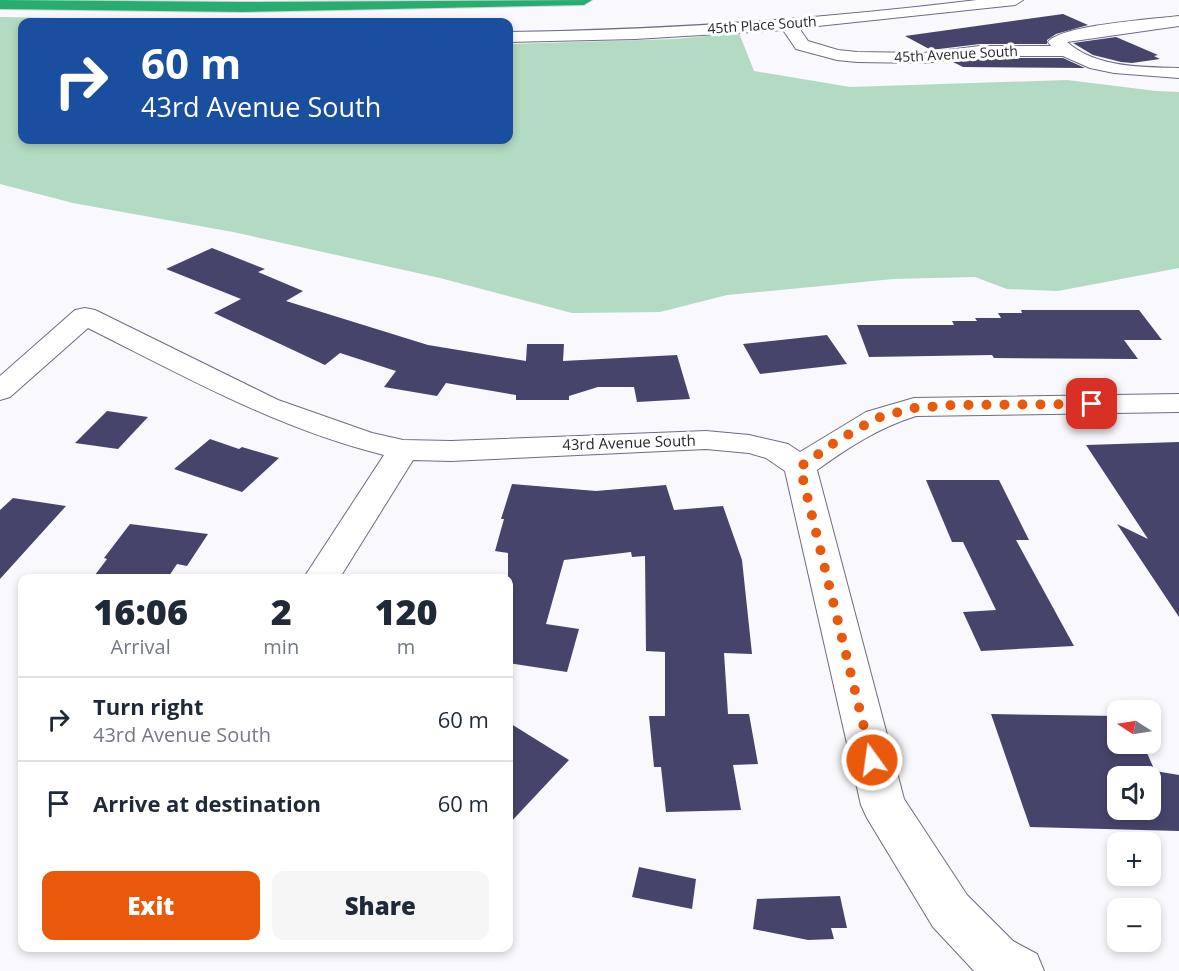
<!DOCTYPE html>
<meta charset="utf-8">
<style>
body{margin:0;font-family:"Open Sans",sans-serif;background:#f6f6f7;color:#1f2937;height:100vh;display:flex;flex-direction:column;font-size:22px;white-space:nowrap}
*{box-sizing:border-box;margin:0}
p{font-size:20px;color:#747a83}
.icon{flex:none;width:33px;height:33px;fill:none;stroke:currentColor;stroke-width:2;stroke-linecap:round;stroke-linejoin:round}
.map{position:relative;flex:1;overflow:hidden}
.details{position:absolute;left:18px;top:574px;width:495px;height:378px;display:flex;flex-direction:column;background:#fff;border-radius:12px;box-shadow:0 3px 9px #0003}
.details>*{flex:none}
.top-card{position:absolute;left:18px;top:18px;width:495px;height:126px;border-radius:12px;box-shadow:0 3px 9px #0003;background:#1a4fa0;color:#fff;overflow:hidden}
.needle{width:39px;rotate:282deg}
.buttons{position:absolute;left:1107px;top:700px;display:grid;gap:12px}
.buttons a{display:grid;place-items:center;width:54px;height:54px;border-radius:12px;background:#fff;box-shadow:0 3px 9px #0003;font-size:30px}
.pin{position:absolute;display:grid;place-items:center;width:51px;height:51px;color:#fff;margin:-26px;border-radius:12px;box-shadow:0 3px 9px #0006}
.me{position:absolute;width:66px;margin:-33px;rotate:346deg;stroke-linejoin:round;filter:drop-shadow(0 0 4px #0008)}
.turn{display:flex;align-items:center;gap:21px;height:126px;padding:0 24px;font-size:27px}
.turn .icon{width:78px;height:78px;stroke-width:2.5}
.turn b{display:block;font-size:42px;line-height:51px}
.eta{display:flex;justify-content:space-evenly;align-items:center;height:102px;text-align:center}
.eta b{font-size:36px;font-weight:800;line-height:42px}
.button{display:flex;gap:12px;margin-top:auto;padding:12px 24px}
.button a{flex:1;height:69px;border-radius:12px;background:#ea580c;color:#fff;font-size:24px;font-weight:800;line-height:69px;text-align:center}
.button a+a{background:#f6f6f7;color:#1f2937}
ul{padding:0;list-style:none}
li{display:flex;align-items:center;gap:18px;height:84px;padding:0 24px;border-top:2px solid #e0e1e3}
li div{flex:1}
li b{display:block;font-size:22px}
li em{font-style:normal}
.map>svg:first-child{display:block}
.green{fill:#b3dac2}
.building{fill:#47446c;fill-rule:evenodd}
.lines{fill:none;stroke-linecap:round;stroke-linejoin:round}
.street-casing{stroke:#6d6c84;stroke-width:2}
.highway-casing{stroke:#d4d4d6;stroke-width:2}
.street{fill:#fff;fill-rule:evenodd}
.highway{fill:#27ad72;fill-rule:evenodd}
.route{stroke:#ea580c;stroke-width:10;stroke-dasharray:0 18}
.labels{text-anchor:middle;stroke-width:6;stroke-linejoin:round;paint-order:stroke}
.far-street-label{font-size:14px;fill:#272630;stroke:#fff}
.street-label{font-size:15px;fill:#272630;stroke:#fff}
</style>
<div class="map">
<svg width="1179" height="971" viewBox="0 0 1179 971">
<rect width="100%" height="100%" fill="#f8f8fd"/>
<path class="green" d="M0 17 174 20 190 22H22V140H508L509 44 675 39 739 33 754 71 850 87 1067 80 1156 91 1179 92V268L1058 291 1007 289 975 277 893 279 727 295 660 312 572 313 440 278 233 232 73 203 0 184Z"/>
<path class="building" d="M1063 14 1088 25 1056 34 1047 40V44H980L931 50 905 36Z
M1116 37 1158 55 1154 56 1160 59 1132 63 1121 62 1093 55 1073 43Z
M980 58H1063L1085 68 963 67 953 62Z
M212 248 265 269 258 272 303 291 286 301 428 345 526 361 527 344H564L563 361 677 355 690 399 637 402 634 387H598L569 396V400H516V395L446 383 437 396 384 387 396 371 340 353 325 365 214 313 241 299 166 269Z
M1021 310H1139L1162 340H1124L1138 359 994 358 992 355 869 357 857 325H954L952 321H977L975 318H1001L998 313H1022Z
M827 335 847 364 760 374 743 344Z
M107 411 148 417 118 449 75 443Z
M210 439 239 449 242 447 279 458 242 492 174 469Z
M1179 442V617L1117 524 1148 539 1086 445Z
M926 480H999L1029 540H1016L1074 646 981 651 963 612 996 610 963 542H952Z
M512 484 596 491 666 485 674 510 723 506 742 560 752 654 724 653 728 714H749L758 764 733 765 741 810 666 812 661 767H654L649 716H665V652L646 651 645 556 632 557 631 552 564 560 546 624 579 629 567 672 508 663V553L495 551 504 519H501Z
M13 498 66 506 0 579V510Z
M130 524 208 534 187 566 177 564 167 579H92L107 559 104 558Z
M991 714 1118 716V744H1143L1155 771 1179 775V831L1030 827ZM1118 777H1150V810H1118Z
M508 722 569 760 508 825Z
M639 867 696 879 692 909 632 897Z
M840 896 847 928H831L834 939 808 940 753 929 757 899Z"/>
<g class="lines">
<defs>
<path id="street" d="M977 0H1023L1015 5 799 28 808 41 838 50 857 52 924 53 980 46H1051L1048 42C1061 25 1154 19 1179 16V26L1067 42C1096 68 1143 67 1179 68V78L1114 73 1090 68 1063 56H980L924 63 857 62 837 60 796 49 783 30 635 39 508 42V32C666 30 821 19 977 0Z
M85 308 95 310 278 400 372 433 403 440 451 441 706 431 749 435 788 444 800 452 866 412 914 398 1179 394V412L916 416C878 428 849 447 817 470L904 799 967 895 1013 941 1037 954 1044 971H974L933 927 867 818 861 805 785 471 766 458 749 453 706 449 451 461 413 460 339 579H303L384 455C278 429 184 376 88 328L10 397 0 400V376L75 310Z"/>
<path id="highway" d="M0 0 242 2 592 0 584 5 242 12 0 9Z"/>
</defs>
<use href="#street" class="street-casing"/>
<use href="#highway" class="highway-casing"/>
<use href="#street" class="street"/>
<use href="#highway" class="highway"/>
</g>
<g class="lines">
<path class="route" d="M872 760 800 467 837 441 877 418 914 408 955 405 1092 404"/>
</g>
<g class="labels">
<g class="far-street-label">
<text transform="translate(762 25) rotate(-4)" y="5">45th Place South</text>
<text transform="translate(956 54) rotate(-3)" y="5">45th Avenue South</text>
</g>
<g class="street-label">
<text transform="translate(629 443) rotate(-2)" y="5">43rd Avenue South</text>
</g>
</g>
</svg>
<div class="buttons">
<a><svg class="needle" viewBox="-14 -14 28 28"><path d="M0-13l5 13h-10z" fill="#e53935"/><path d="M0 13l5-13h-10z" fill="#747a83"/></svg></a>
<a><svg class="icon" aria-label="sound" viewBox="0 0 24 24"><path d="M4 9h4l5-4v14l-5-4H4zM17 9q2 3 0 6"/></svg></a>
<a>+</a>
<a>−</a>
</div>
<div class="pin" style="left:1092px;top:404px;background:#d93025"><svg class="icon" aria-label="arrive" viewBox="0 0 24 24"><path d="M6 21V4h12l-3 4 3 4H6"/></svg></div>
<svg class="me" style="left:872px;top:760px" viewBox="-20 -20 40 40"><circle r="17" fill="#ea580c" stroke="#fff" stroke-width="3"/><path d="M0-11L8 9 0 5-8 9z" fill="#fff"/></svg>
<div class="top-card">
<div class="turn"><svg class="icon" aria-label="right" viewBox="0 0 24 24"><path d="M7 20v-9h11M14 6l5 5-5 5"/></svg><div><b>60 m</b>43rd Avenue South</div></div>
</div>
<section class="details">
<div class="eta">
<div><b>16:06</b><p>Arrival</p></div>
<div><b>2</b><p>min</p></div>
<div><b>120</b><p>m</p></div>
</div>
<ul>
<li><svg class="icon" aria-label="right" viewBox="0 0 24 24"><path d="M7 20v-9h11M14 6l5 5-5 5"/></svg><div><b>Turn right</b><p>43rd Avenue South</p></div><em>60 m</em></li>
<li><svg class="icon" aria-label="arrive" viewBox="0 0 24 24"><path d="M6 21V4h12l-3 4 3 4H6"/></svg><div><b>Arrive at destination</b></div><em>60 m</em></li>
</ul>
<div class="button"><a>Exit</a><a>Share</a></div>
</section>
</div>
